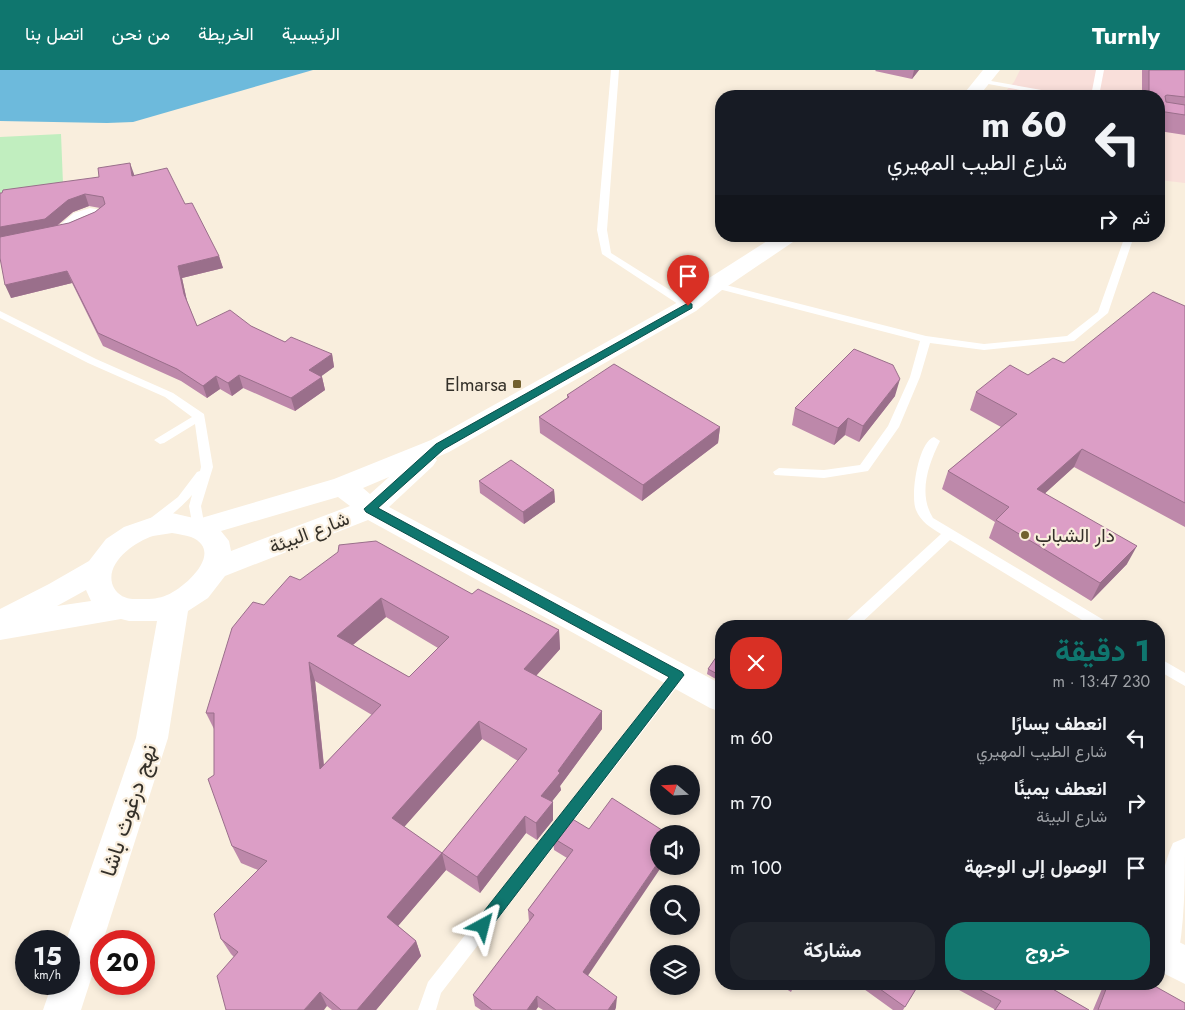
<!DOCTYPE html>
<html lang="ar">
<meta charset="utf-8">
<style>
body{margin:0;font-family:Jost,Vazirmatn,sans-serif;background:#20242c;color:#f1f3f6;direction:rtl;height:100vh;display:flex;flex-direction:column;font-size:19px;white-space:nowrap}
*{box-sizing:border-box;margin:0}
p{font-size:16px;color:#9ea1a6}
.icon{flex:none;width:28px;height:28px;fill:none;stroke:currentColor;stroke-width:2;stroke-linecap:round;stroke-linejoin:round}
.map{position:relative;flex:1;overflow:hidden;direction:ltr}
.sheet{position:absolute;left:715px;top:550px;width:450px;height:370px;display:flex;flex-direction:column;background:#171b24;border-radius:20px;box-shadow:0 2px 8px #0003;direction:rtl}
.sheet>*{flex:none}
.banner{position:absolute;left:715px;top:20px;width:450px;height:152px;border-radius:20px;box-shadow:0 2px 8px #0003;direction:rtl;background:#171b24;color:#f1f3f6;overflow:hidden}
.needle{width:32px;rotate:289deg}
.controls{position:absolute;left:650px;top:695px;display:grid;gap:10px}
.controls a{display:grid;place-items:center;width:50px;height:50px;border-radius:50%;background:#171b24;box-shadow:0 2px 8px #0003;font-size:25px}
.speed{position:absolute;left:15px;top:860px;display:flex;gap:10px;font-size:25px;font-weight:700;text-align:center}
.speed>*{display:grid;place-content:center;width:65px;height:65px;border-radius:50%;background:#171b24;box-shadow:0 2px 8px #0003;line-height:1}
.speed small{font-size:12px;font-weight:400}
.speed .limit{border:8px solid #d22;background:#fff;color:#111}
.pin{position:absolute;display:grid;place-items:center;width:42px;height:42px;color:#fff;margin:-51px -21px;border-radius:50% 50% 50% 0;rotate:-45deg;box-shadow:0 0 5px #0007}
.pin .icon{rotate:45deg}
.me{position:absolute;width:55px;margin:-28px;rotate:38deg;stroke-linejoin:round;filter:drop-shadow(0 0 4px #0008)}
.turn{display:flex;align-items:center;gap:18px;height:105px;padding:0 15px;font-size:22px}
.turn .icon{width:65px;height:65px;stroke-width:2.5}
.turn b{display:block;font-size:35px;line-height:42px}
.then{display:flex;align-items:center;height:48px;padding:0 15px;background:#0003;gap:10px;font-size:19px}
.round{display:grid;place-items:center;flex:none;width:52px;height:52px;border-radius:20px;background:#20242c}
.summary{display:flex;align-items:center;justify-content:space-between;height:85px;padding:0 15px}
h1{font-size:30px;font-weight:700;line-height:38px;color:#0f766e}
.cta{display:flex;gap:10px;margin-top:auto;padding:10px 15px}
.cta a{flex:1;height:58px;border-radius:20px;background:#0f766e;color:#fff;font-size:20px;font-weight:700;line-height:58px;text-align:center}
.cta a+a{background:#20242c;color:#f1f3f6}
ul{padding:0;list-style:none}
li{display:flex;align-items:center;gap:15px;height:65px;padding:0 15px}
li div{flex:1}
li b{display:block;font-size:19px}
li em{font-style:normal}
header{display:flex;align-items:center;gap:30px;box-sizing:border-box;height:70px;padding:0 25px;background:#0f766e;color:#fff}
header strong{font-size:24px}
nav{display:flex;gap:28px;margin-inline-start:auto;font-size:18px}
.map>svg:first-child{display:block}
.education{fill:#f9dfda}
.green{fill:#c1eebf}
.water{fill:#6dbadc}
.lines{fill:none;stroke-linecap:round;stroke-linejoin:round}
.lane{fill:#fff;fill-rule:evenodd}
.street{fill:#fff;fill-rule:evenodd}
.secondary{fill:#fff;fill-rule:evenodd}
.wall{fill:#bd88aa;fill-rule:evenodd}
.shaded-wall{fill:#9a6f8b}
.building{fill:#dc9ec6;stroke:#9a6f8b;fill-rule:evenodd}
.route{fill:#0f766e;stroke:#0a4d48}
.poi-dot{fill:#72602e;stroke:#f9eedd;stroke-width:2}
.labels{text-anchor:middle;stroke-width:4.5;stroke-linejoin:round;paint-order:stroke}
.poi-label{font-size:19px;fill:#343029;stroke:#f9eedd;text-anchor:end}
.street-label{font-size:19px;fill:#343029;stroke:#f9eedd}
.near-street-label{font-size:22px;fill:#343029;stroke:#f9eedd}
</style>
<header>
<strong>Turnly</strong>
<nav><a>الرئيسية</a><a>الخريطة</a><a>من نحن</a><a>اتصل بنا</a></nav>
</header>
<div class="map">
<svg width="1185" height="940" viewBox="0 0 1185 940">
<rect width="100%" height="100%" fill="#f9eedd"/>
<path class="education" d="M1020 0H1185V113L1159 110V26H1001L1014 12Z"/>
<path class="green" d="M61 64 63 114 1 123 0 126V67Z"/>
<path class="water" d="M0 0H313L133 52 107 53 0 51Z"/>
<g class="lines">
<path class="lane" d="M611 0H619L607 160 611 183 692 234V238H684L602 184 597 160Z
M1096 0H1104L1099 26H1091Z
M980 9 1064 24 1068 26H1053L983 13H980Z
M90 138 107 141 108 146 100 152 96 149 100 145C82 141 71 154 59 165L56 166 51 163 74 143Z
M1125 166H1134L1108 243 1074 271 984 280 930 273 920 307 899 357 868 401 824 408 775 405 773 402 779 398 824 400 860 395 888 356 910 307 920 271 711 217V213L714 212 926 266 984 274 1067 266 1098 242Z
M0 241 96 289 173 323 204 344 213 397 201 436 205 458 203 461H195L193 458 189 436 192 425C185 434 156 461 145 457L143 454 178 427 197 402 200 401 201 397 195 354 164 373 160 374 154 370 192 347 165 327 88 293 0 248Z
M934 367 940 371C928 395 918 424 933 448L1107 552 1109 556H1092L950 470 858 556H843L845 552 941 464C930 457 921 452 916 440 910 426 918 372 934 367Z
M1159 588 1185 603V616L1159 601Z
M678 599 683 601 685 605 683 609 441 923 436 940H418L428 912 673 601Z"/>
<path class="street" d="M1185 768C1185 810 1185 857 1176 896L1163 901 1159 899C1159 856 1155 813 1173 773Z"/>
<path class="secondary" d="M983 0H1000L979 26H962Z
M775 166H799L796 170 722 220 696 241 449 382 435 388 437 390 433 396 389 437 721 614V642L710 638 368 450 225 506 208 528 188 541 168 668 103 871H101V878L81 940H43L52 914H69V871H66L136 668 157 551H129L121 549 0 570V539L49 514 89 491 106 469 124 457 150 448 172 443 198 449 334 409 431 370 680 231 706 210ZM389 407 370 424 363 418ZM338 427 350 436 231 481 229 471 221 461ZM172 463C178 464 185 465 191 467 225 481 186 517 167 525 156 530 145 529 133 529 126 529 118 525 114 518 102 495 134 472 153 466 159 465 166 464 172 463ZM86 520 91 531 57 536Z
M1159 862 1185 875V914L1159 901Z"/>
</g>
<path class="wall" d="M876 0H919L912 9 875 1Z
M1142 0H1185V65L1159 61V26H1142Z
M134 105 185 134 219 186 223 198 182 208 187 231 197 256H251L285 272 332 284 334 297 321 306 322 307 325 320 295 341 243 318 232 326 220 319 207 328 181 311 103 276 72 213 11 228 2 123ZM89 136 100 138 95 142 69 153 57 156 73 142Z
M1185 236V457L1074 397 1045 423 1127 494 1091 531 989 468 995 452 942 419 948 401 1001 357 970 340 976 322 1064 293Z
M567 325 720 357 718 373 642 431 540 363 539 347 567 328Z
M895 326 859 372 845 365 834 375 792 355 795 338Z
M479 411 554 420 555 432 524 454 480 423Z
M300 510 472 524 559 560 560 579 536 606 602 641V659L560 716 561 720 551 732 553 750 537 770 526 763 480 823 446 800 398 856 416 871 421 886 376 940H332L327 936 234 887 231 884 221 869 258 800 241 793 232 776 214 659 206 643 264 535ZM386 547 438 578 409 607 353 575ZM315 611 372 645 324 695ZM482 669 518 691 442 783 404 757Z
M721 580V612L707 604 708 599Z
M569 747 588 906 616 937 615 940H543L538 937 536 940H481L475 936 473 925 529 852 528 840 567 788 554 780 553 768Z
M778 914H795L791 922Z
M857 914H919L903 940H893Z
M948 914H1044L1089 940H994V939Z
M1104 914H1151L1185 940H1093Z"/>
<path class="shaded-wall" d="M914 0H919L912 9Z
M130 93 134 104 136 118 132 106Z
M85 124 89 136 73 142 50 161 0 171V157L68 130Z
M219 186 223 198 182 208 188 236 184 224 178 196Z
M67 201 72 213 11 228 5 215Z
M332 284 334 297 312 313 309 300Z
M239 305 243 318 232 326 228 313Z
M216 306 220 319 207 328 203 316Z
M322 307 325 320 295 341 291 328Z
M900 309 895 326 859 372 863 356Z
M848 348 845 365 834 375 838 358Z
M720 357 718 373 642 431 643 415Z
M1082 379 1074 397 1030 437 1037 419Z
M554 420 555 432 524 454 523 442Z
M1137 476 1127 494 1091 531 1100 513Z
M381 528 386 547 342 584 337 566Z
M559 560 560 579 525 618 524 599Z
M309 592 315 611 326 717 320 699Z
M602 641V659L560 716 561 720 543 743 541 726 558 701Z
M479 651 482 669 397 765 392 748Z
M553 732V750L537 770 536 753Z
M525 746 526 763 480 823 477 807Z
M442 783 446 800 392 863 387 847Z
M659 791V796H662L583 913V902Z
M416 871 421 886 376 940H357Z
M320 922 327 936 324 940H304Z
M537 926 538 937 536 940H527Z
M617 927 616 937 615 940H608Z"/>
<path class="building" d="M1149 0H1185V27L1167 25 1165 26 1166 32 1185 35V45L1159 41V26H1149Z
M1040 23 1061 26H1040Z
M130 93 132 106 167 98 185 134 192 133 219 186 178 196 184 224 197 256 230 240 251 256 285 272 291 267 332 284 309 300 322 307 291 328 239 305 228 313 216 306 203 316 177 299 98 263 67 201 5 215 0 188V167L69 153 95 142 105 134 103 127 85 124 68 130 45 149 0 157V123H2L3 120 99 107 98 98Z
M1153 222 1185 236V433L1082 379 1037 419 1137 476 1100 513 996 450 1009 437 948 401 1017 344 976 322 1010 295 1028 305 1053 288 1064 293Z
M854 279 893 295 900 309 863 356 848 348 838 358 795 338Z
M614 294 720 357 643 415 539 347 569 327 567 325Z
M511 390 554 420 523 442 479 411Z
M376 471 472 524 478 519 559 560 524 599 602 641 558 701 560 703 541 726 553 732 536 753 525 746 477 807 442 783 387 847 416 871 357 940H341L320 922 304 940H226L217 906 238 882 221 869 214 844 267 791 232 776 208 709 214 705V643H206L232 558 253 532 264 535 290 506 300 510 338 482 339 475ZM381 528 449 567 409 607 337 566ZM309 592 381 635 320 699ZM479 651 527 679 442 783 392 748Z
M721 580V606L708 599Z
M612 728 668 764H659V791L583 902 617 927 608 940H556L537 926 527 940H492L473 925 534 845 528 840 573 780 553 768 569 747 589 759Z
M873 914H919L905 937Z
M969 914H1044L1089 940H995L1001 931Z
M1108 914H1151L1185 933V940H1098Z"/>
<path class="route" d="M688 233 692 234V238L444 379 378 438 682 602 684 605 488 861 483 863 477 861 475 856 477 850 669 607 366 442 364 439 436 374Z"/>
<g class="poi-dot">
<rect x="512" y="309" width="10" height="10" rx="2.5"/>
<circle cx="1025" cy="465" r="5"/>
</g>
<g class="labels">
<g class="poi-label">
<text x="507" y="321">Elmarsa</text>
<text x="1035" y="472" text-anchor="start">دار الشباب</text>
</g>
<g class="street-label">
<text transform="translate(309 462) rotate(-21)" y="7">شارع البيئة</text>
</g>
<g class="near-street-label">
<text transform="translate(128 740) rotate(-72)" y="8">نهج درغوث باشا</text>
</g>
</g>
</svg>
<div class="controls">
<a><svg class="needle" viewBox="-14 -14 28 28"><path d="M0-13l5 13h-10z" fill="#e53935"/><path d="M0 13l5-13h-10z" fill="#9ea1a6"/></svg></a>
<a><svg class="icon" aria-label="sound" viewBox="0 0 24 24"><path d="M4 9h4l5-4v14l-5-4H4zM17 9q2 3 0 6"/></svg></a>
<a><svg class="icon" aria-label="search" viewBox="0 0 24 24"><circle cx="10" cy="10" r="6"/><path d="M15 15l6 6"/></svg></a>
<a><svg class="icon" aria-label="layers" viewBox="0 0 24 24"><path d="M12 4l9 5-9 5-9-5zM3 14l9 5 9-5"/></svg></a>
</div>
<div class="speed"><div>15<small>km/h</small></div><div class="limit">20</div></div>
<div class="pin" style="left:688px;top:236px;background:#d93025"><svg class="icon" aria-label="arrive" viewBox="0 0 24 24"><path d="M6 21V4h12l-3 4 3 4H6"/></svg></div>
<svg class="me" style="left:483px;top:856px" viewBox="-20 -20 40 40"><path d="M0-17L14 15 0 8-14 15z" fill="#0f766e" stroke="#fff" stroke-width="4"/></svg>
<div class="banner">
<div class="turn"><svg class="icon" aria-label="left" viewBox="0 0 24 24"><path d="M17 20v-9H6M10 6l-5 5 5 5"/></svg><div><b>60 m</b>شارع الطيب المهيري</div></div>
<div class="then">ثم<svg class="icon" aria-label="right" viewBox="0 0 24 24"><path d="M7 20v-9h11M14 6l5 5-5 5"/></svg></div>
</div>
<section class="sheet">
<div class="summary"><div><h1>1 دقيقة</h1><p>230 m · 13:47</p></div><a class="round" style="background:#d93025;color:#fff"><svg class="icon" aria-label="close" viewBox="0 0 24 24"><path d="M6 6l12 12M18 6L6 18"/></svg></a></div>
<ul>
<li><svg class="icon" aria-label="left" viewBox="0 0 24 24"><path d="M17 20v-9H6M10 6l-5 5 5 5"/></svg><div><b>انعطف يسارًا</b><p>شارع الطيب المهيري</p></div><em>60 m</em></li>
<li><svg class="icon" aria-label="right" viewBox="0 0 24 24"><path d="M7 20v-9h11M14 6l5 5-5 5"/></svg><div><b>انعطف يمينًا</b><p>شارع البيئة</p></div><em>70 m</em></li>
<li><svg class="icon" aria-label="arrive" viewBox="0 0 24 24"><path d="M6 21V4h12l-3 4 3 4H6"/></svg><div><b>الوصول إلى الوجهة</b></div><em>100 m</em></li>
</ul>
<div class="cta"><a>خروج</a><a>مشاركة</a></div>
</section>
</div>
